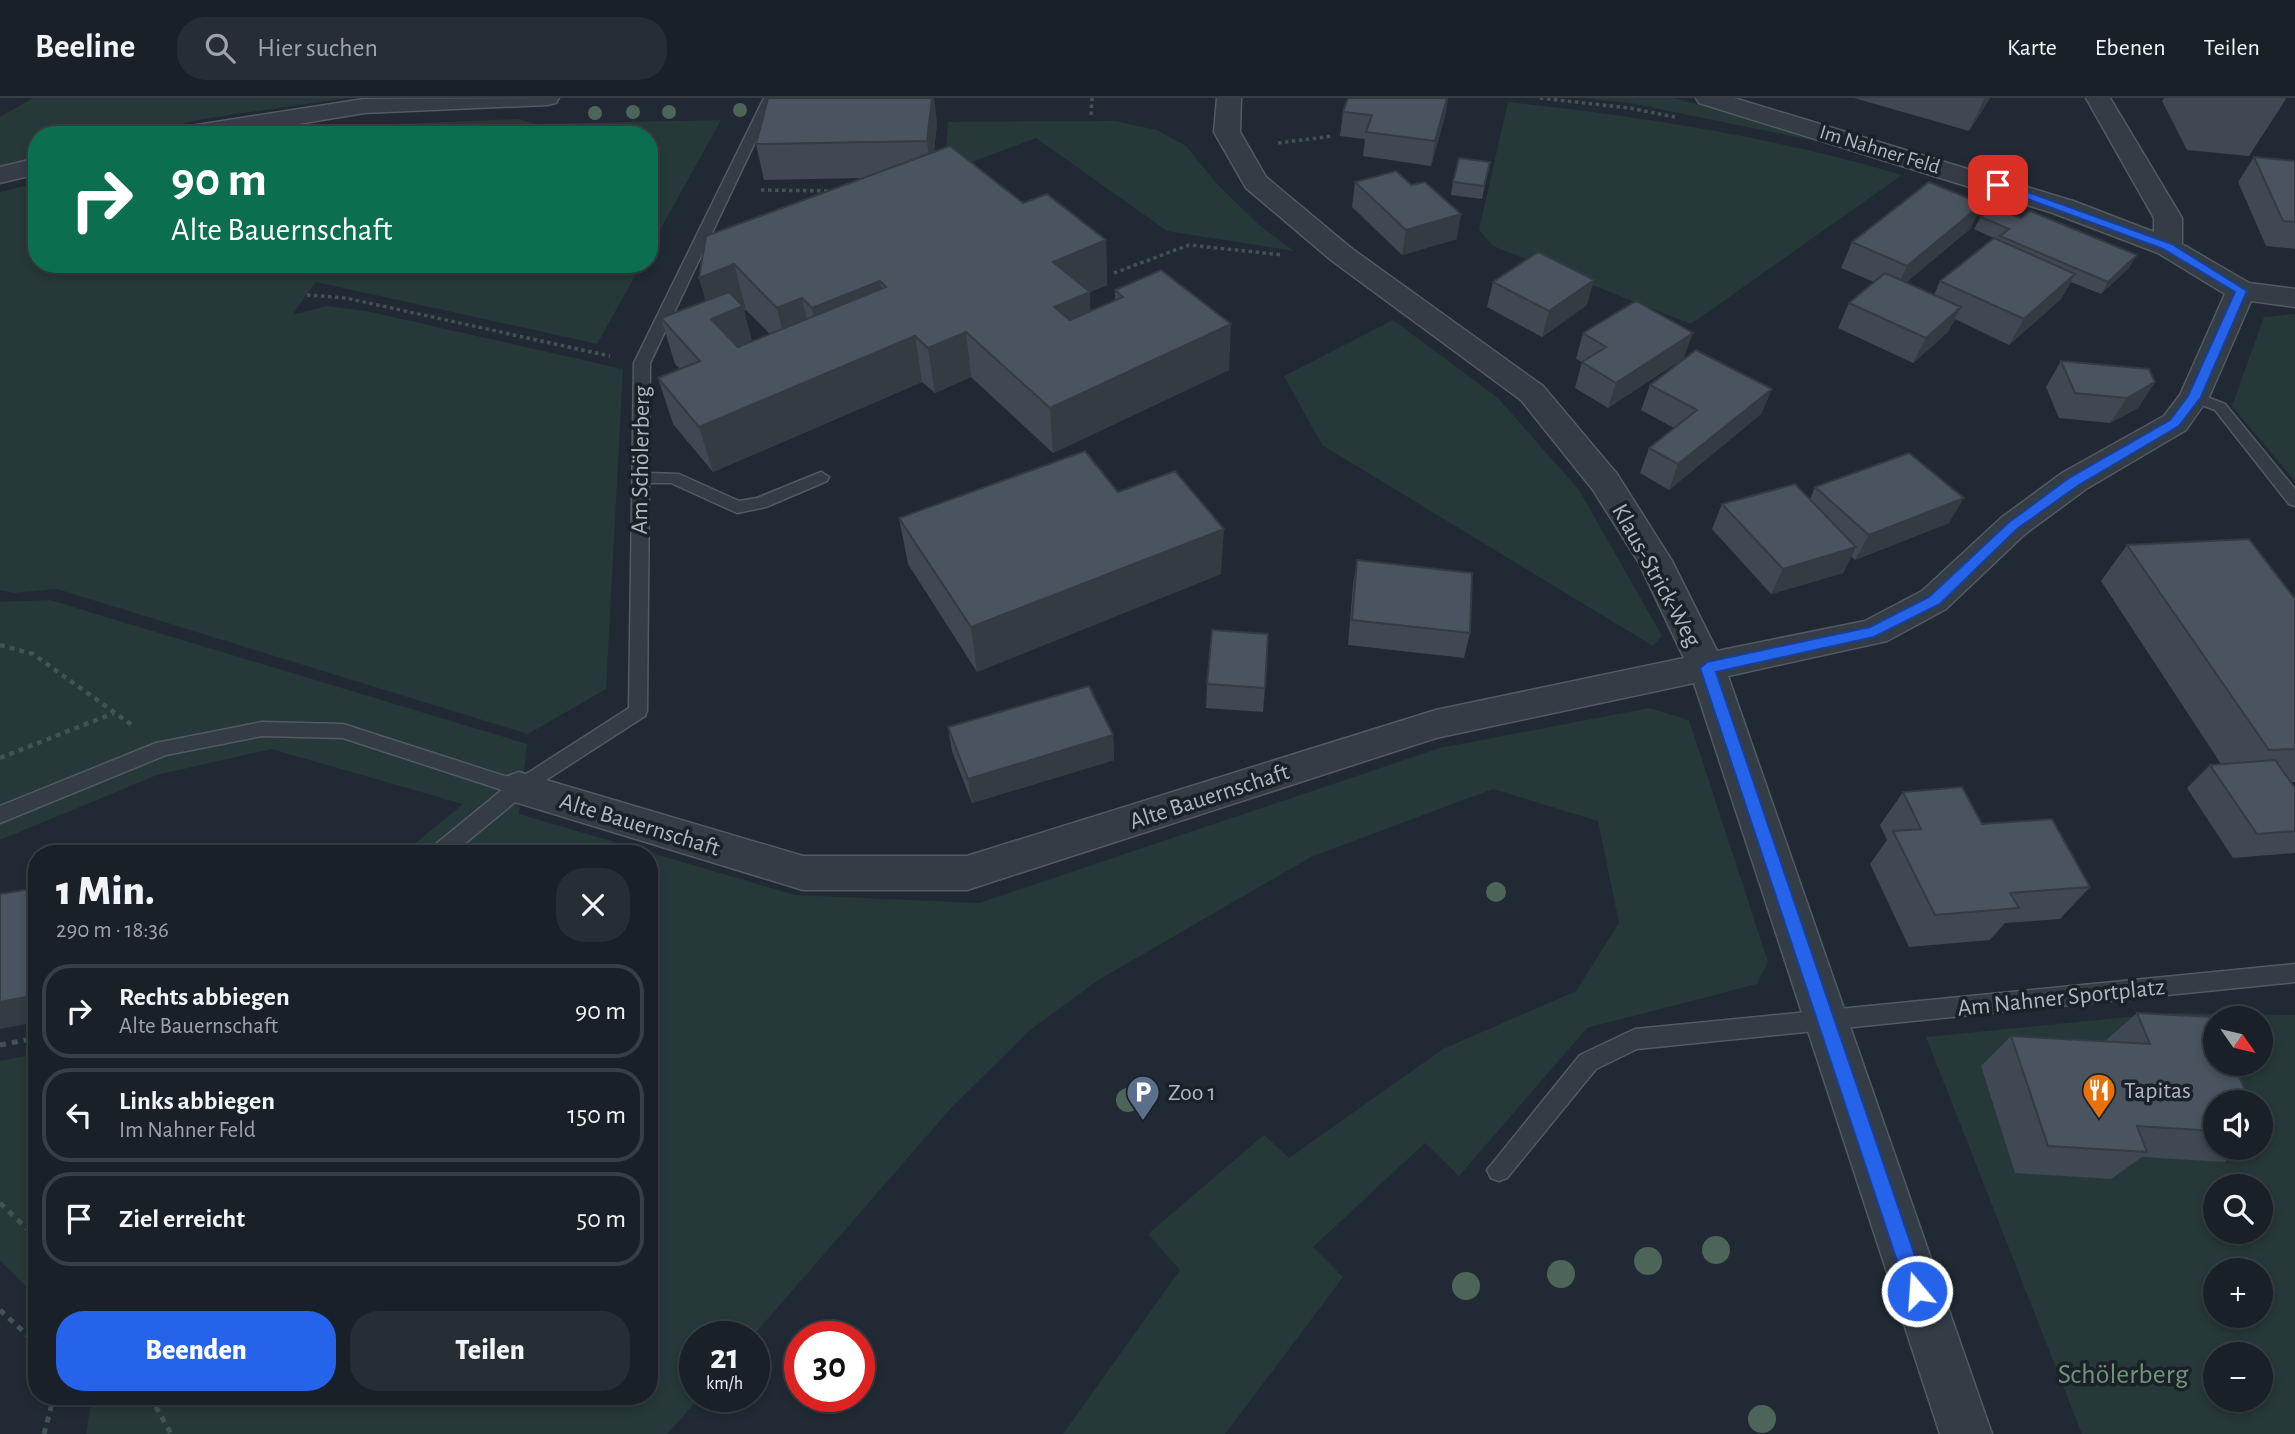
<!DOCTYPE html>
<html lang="de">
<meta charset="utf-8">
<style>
body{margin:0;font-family:"Alegreya Sans",sans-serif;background:#262d33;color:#f1f3f6;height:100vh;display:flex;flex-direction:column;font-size:26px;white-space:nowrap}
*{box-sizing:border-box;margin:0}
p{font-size:23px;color:#9fa3a7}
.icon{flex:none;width:38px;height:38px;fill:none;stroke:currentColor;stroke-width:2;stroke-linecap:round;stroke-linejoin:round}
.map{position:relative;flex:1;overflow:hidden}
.sheet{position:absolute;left:28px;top:747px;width:630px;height:560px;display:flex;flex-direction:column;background:#192027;border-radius:28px;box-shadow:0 4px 10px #0003,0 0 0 2px #373e44}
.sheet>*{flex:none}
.guide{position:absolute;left:28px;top:28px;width:630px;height:147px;border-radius:28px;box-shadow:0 4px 10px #0003,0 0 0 2px #373e44;background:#0b6e4f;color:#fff;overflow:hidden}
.needle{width:46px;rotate:124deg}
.buttons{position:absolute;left:2203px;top:908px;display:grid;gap:14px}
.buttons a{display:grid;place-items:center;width:70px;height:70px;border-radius:50%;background:#192027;box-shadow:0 4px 10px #0003,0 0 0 2px #373e44;font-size:35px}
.speed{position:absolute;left:679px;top:1223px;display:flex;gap:14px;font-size:35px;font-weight:700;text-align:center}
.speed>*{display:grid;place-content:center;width:91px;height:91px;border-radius:50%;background:#192027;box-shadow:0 4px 10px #0003,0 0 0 2px #373e44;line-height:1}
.speed small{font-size:18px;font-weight:400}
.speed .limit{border:10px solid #d22;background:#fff;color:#111}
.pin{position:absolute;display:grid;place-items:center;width:60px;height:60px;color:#fff;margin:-30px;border-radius:14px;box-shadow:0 4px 10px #0006}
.me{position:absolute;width:77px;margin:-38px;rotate:342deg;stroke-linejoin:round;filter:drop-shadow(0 0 5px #0008)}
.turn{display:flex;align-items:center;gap:24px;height:147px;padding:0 28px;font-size:32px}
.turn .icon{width:91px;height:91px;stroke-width:2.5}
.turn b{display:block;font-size:49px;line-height:60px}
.round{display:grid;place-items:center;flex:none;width:74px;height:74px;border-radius:28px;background:#262d33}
.overview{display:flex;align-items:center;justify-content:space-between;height:119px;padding:0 28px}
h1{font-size:42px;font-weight:800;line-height:52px}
.action{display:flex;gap:14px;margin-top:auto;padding:14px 28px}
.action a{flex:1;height:80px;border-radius:28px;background:#2563eb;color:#fff;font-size:28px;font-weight:800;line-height:80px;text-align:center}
.action a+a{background:#262d33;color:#f1f3f6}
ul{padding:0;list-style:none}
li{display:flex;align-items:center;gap:21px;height:94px;margin:0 14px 10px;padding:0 14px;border:4px solid #373e44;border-radius:28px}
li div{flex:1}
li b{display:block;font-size:26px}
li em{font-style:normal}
header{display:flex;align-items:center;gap:42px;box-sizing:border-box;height:98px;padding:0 35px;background:#192027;border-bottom:2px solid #373e44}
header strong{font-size:33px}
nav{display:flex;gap:38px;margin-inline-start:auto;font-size:24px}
.search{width:490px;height:63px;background:#262d33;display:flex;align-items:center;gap:18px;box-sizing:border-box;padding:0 24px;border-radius:28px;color:#9fa3a7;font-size:26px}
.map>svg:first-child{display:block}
.green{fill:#263837;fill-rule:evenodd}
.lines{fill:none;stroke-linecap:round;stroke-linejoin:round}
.service-casing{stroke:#525a63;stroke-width:3}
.minor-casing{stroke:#525a63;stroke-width:3}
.path-far2{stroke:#425354;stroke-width:3.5;stroke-dasharray:3.5 3.5;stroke-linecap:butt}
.path-far1{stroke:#425354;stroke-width:4.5;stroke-dasharray:5 5;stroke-linecap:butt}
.path{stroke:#425354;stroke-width:5;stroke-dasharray:6 6;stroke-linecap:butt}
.service{fill:#343c45;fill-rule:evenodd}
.minor{fill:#343c45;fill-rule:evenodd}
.tree{fill:#4c6558}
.wall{fill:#3f4853;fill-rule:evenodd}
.shaded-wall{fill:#333b43}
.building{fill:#495460;stroke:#333b43;stroke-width:2}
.route{fill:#2563eb;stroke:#184099;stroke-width:2}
.labels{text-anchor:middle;stroke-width:7;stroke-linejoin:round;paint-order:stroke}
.far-street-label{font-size:21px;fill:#aeb7c2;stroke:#1a2129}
.street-label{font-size:24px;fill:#aeb7c2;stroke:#1a2129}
.poi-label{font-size:24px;fill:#aeb7c2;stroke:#1a2129;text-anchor:start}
.near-park-label{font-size:28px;fill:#709576;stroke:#1a2129}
</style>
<header>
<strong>Beeline</strong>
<div class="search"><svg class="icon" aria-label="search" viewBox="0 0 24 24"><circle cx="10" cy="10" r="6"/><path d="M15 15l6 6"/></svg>Hier suchen</div>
<nav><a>Karte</a><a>Ebenen</a><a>Teilen</a></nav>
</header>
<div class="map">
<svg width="2295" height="1336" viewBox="0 0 2295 1336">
<rect width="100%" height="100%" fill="#212a34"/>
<path class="green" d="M33 0H348L203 21 135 37H37V59L0 68V19Z
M1581 0H1675L1865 53 1630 5Z
M1508 4C1641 18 1774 39 1902 77L1691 226 1493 148 1479 132Z
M518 21 536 26 721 22 649 152V37H279L373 27Z
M1115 23 1157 32 1186 48 1217 86 1259 127 1294 153 1167 133 1036 40 944 74 948 24Z
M37 85V166H642L597 246 316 184 292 217 327 208 366 213 623 271 606 591 528 636 57 491 13 495 0 492V94Z
M2295 216V383L2232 308 2264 219Z
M1393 222 1498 300 1579 392 1662 538 1653 548 1322 347 1284 278Z
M50 502 527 646 519 716 795 797 979 805 1440 650 1649 610 1689 622 1768 864 1757 886 1587 930 1459 1078 1425 1045 1313 1149 1343 1179 1225 1336H1063L1180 1172 1148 1136 1264 1037 1289 1060 1443 951 1576 893 1619 825 1598 723 1493 691 1311 759 1100 881 1030 932 951 1010 752 1239H695V1298L700 1299 667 1336H86L92 1299 649 1298V756H402L463 706 271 651 157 677 0 742V504Z
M2168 915 2295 917V1336H2082L1926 939ZM2216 920H2261V966H2216ZM2216 1004H2261V1050H2216ZM2216 1088H2261V1134H2216ZM2216 1172H2261V1218H2216ZM2216 1256H2261V1302H2216Z
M37 956V1199L0 1163V963Z"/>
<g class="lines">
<defs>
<path id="service" d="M764 0H776L650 265 649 375 679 376 739 403 757 400 821 374 829 379 827 383 766 409 737 415 671 385H649L647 613 645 618 526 695 452 756H428L431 750 502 692 343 640 262 638 166 657 0 725V708L156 645 262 624 343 626 517 682 629 610 634 265Z
M2194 294 2225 306 2295 391V408L2289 406 2215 312 2189 302V296Z
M2295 866V884L1637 951 1596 971 1507 1080 1499 1083 1491 1080 1487 1072 1580 957 1635 931Z"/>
<path id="minor" d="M559 0 556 5 547 7 364 15 233 37H171L175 32 184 29 364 1Z
M1217 0H1241L1240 34 1266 79 1351 150 1543 288 1617 376 1672 463 1717 553 1865 523 1922 493 2001 420 2062 375 2164 318 2180 297 2225 196 2158 155 2053 115 1699 5 1696 0H1734L2073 103 2154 134V120L2086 0H2110L2182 120V146L2249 185 2295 191V209L2251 203 2209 299 2186 332 2086 391 2025 436 1946 511 1887 543 1728 578 1992 1336H1940L1694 585 1436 640 967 792H803L505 701 500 690 505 679 519 674 803 758H967L1436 612 1684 560 1639 465 1593 392 1521 302 1331 162 1246 90 1214 34Z
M37 60V76L0 85V69Z"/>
</defs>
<use href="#service" class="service-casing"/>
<use href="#minor" class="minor-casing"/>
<path class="path-far2" d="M1540 0 1629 10 1675 19
M1091 17 1092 0
M1278 45 1333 38
M761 92 833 93
M1114 175 1189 147 1283 157
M307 197 346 200 610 258"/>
<path class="path-far1" d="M0 547 33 556 132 627
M0 660 114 615"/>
<path class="path" d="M0 947 37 940
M0 1105 37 1140
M0 1212 37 1246
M150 1298 171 1336
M44 1336 54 1298"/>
<use href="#service" class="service"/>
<use href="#minor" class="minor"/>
</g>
<g class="tree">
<circle cx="740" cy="12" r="7"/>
<circle cx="633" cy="14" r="7"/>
<circle cx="669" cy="14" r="7"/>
<circle cx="595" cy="15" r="7"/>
<circle cx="1496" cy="794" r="10"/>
<circle cx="1128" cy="1002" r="12"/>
<circle cx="1716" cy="1152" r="14"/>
<circle cx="1648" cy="1163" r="14"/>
<circle cx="1561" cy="1176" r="14"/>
<circle cx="1466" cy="1188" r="14"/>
<circle cx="1762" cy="1321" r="14"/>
</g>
<path class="wall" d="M1348 0H1448L1445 18 1431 68 1363 58 1365 41 1340 38 1343 14Z
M1854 0H1990L1969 33Z
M2164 0H2285L2286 1 2249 58 2187 52 2162 3Z
M937 24 934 54 1023 105 1106 142 1107 187 1090 194V213L1115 202V192L1229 272 1053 355 971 279 935 295 922 284 713 374 673 326 658 280 680 271 675 266 661 220 706 203 699 180 863 80 764 82 756 46ZM746 212 770 236 752 244 744 213Z
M2254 59 2295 63V151L2266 148 2238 84Z
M1490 64 1482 101 1451 97 1453 84Z
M1355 84 1411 87 1457 141 1402 157 1352 109Z
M1982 106 1970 131 1906 184 1934 197 1940 183 1998 142 1974 131 1981 119 2021 120 2137 157 2129 170 2101 196 2071 184 2061 201 2009 247 1955 221 1948 234 1913 265 1838 230 1849 205 1874 184 1841 170 1852 144Z
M1493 184 1587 207 1542 239 1487 209Z
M1583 235 1684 260 1608 310 1575 290 1582 264 1576 261Z
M2061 263 2155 284 2138 310 2110 325 2059 320 2046 289Z
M1650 287 1772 291 1761 316 1669 392 1640 375 1649 350 1674 330 1641 312Z
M1815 389 1949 425 1855 462 1851 458 1843 475 1771 496 1712 431 1722 406 1810 401Z
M1118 394 1221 476 977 574 908 466 899 420Z
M2127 447 2295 501V684H2291L2295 690V755L2233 760 2187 690 2210 667 2221 666 2101 483Z
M1357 462 1470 535 1464 560 1348 547 1353 487Z
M1207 586 1265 590 1263 614 1206 610Z
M948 629 1113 637 1114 662 972 705 952 653Z
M1903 694 1982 726 2090 789 2060 821 2005 825 1990 842 1909 849 1870 766 1887 742 1880 727Z
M2137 915 2216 1004V1050H2245L2224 1064 2142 1059 2111 1081 2015 1075 1981 968 2011 938 2105 943Z"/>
<path class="shaded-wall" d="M932 0H934L937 24 931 78 927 43Z
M1447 0 1445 18 1431 68 1435 43Z
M1985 0H1990L1969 33Z
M1982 106 1970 131 1895 194 1907 168Z
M1461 116 1457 141 1402 157 1406 132Z
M1106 142 1107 187 1090 194 1091 239 1057 254 1053 164Z
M2137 157 2129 170 2101 196 2108 184Z
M734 166 746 212 744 213 755 254 723 266 699 180Z
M2075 176 2061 201 2009 247 2024 221Z
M1594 182 1587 207 1542 239 1549 213Z
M880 183 887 229 822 256 812 210Z
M802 200 812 246 788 255 777 210Z
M1961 209 1948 234 1913 265 1926 240Z
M1231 226 1229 272 1053 355 1050 310Z
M966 234 971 279 935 295 928 250Z
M1693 235 1684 260 1608 310 1616 285Z
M915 238 922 284 713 374 699 329Z
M2155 284 2138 310 2110 325 2127 300Z
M1772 291 1761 316 1669 392 1678 366Z
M1964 400 1949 425 1855 462 1869 437Z
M1224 431 1221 476 977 574 971 529Z
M1856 449 1843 475 1771 496 1783 471Z
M1113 637 1114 662 972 705 968 681Z
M37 897V924L0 931V904Z"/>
<path class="building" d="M768 0H932L927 43 756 46Z
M1348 0H1447L1435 43 1366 34 1372 17 1343 14Z
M950 48 1023 105 1047 96 1106 142 1053 164 1090 194 1054 209 1070 222 1123 199 1115 192 1161 172 1231 226 1050 310 966 234 928 250 915 238 699 329 658 280 700 263 661 220 729 194 743 208 711 221 738 249 886 189 880 183 812 210 802 200 777 210 734 166 699 180 706 138Z
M2254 59 2295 63V124L2283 123Z
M1459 60 1490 64 1484 88 1453 84Z
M1396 73 1411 87 1425 84 1461 116 1406 132 1355 84Z
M1929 84 1982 106 1907 168 1852 144Z
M1994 109 2021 120 2030 113 2137 157 2108 184 2000 138 2009 131 1981 119Z
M1994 140 2075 176 2024 221 1940 183Z
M1538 154 1594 182 1549 213 1493 184Z
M1885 175 1961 209 1926 240 1849 205Z
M1636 203 1693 235 1616 285 1582 264 1606 249 1583 235Z
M1696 252 1772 291 1678 366 1649 350 1697 312 1650 287Z
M2061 263 2149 271 2155 284 2127 300 2075 295Z
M1085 353 1118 394 1175 373 1224 431 971 529 899 420Z
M1909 355 1964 400 1869 437 1815 389Z
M1795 386 1856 449 1783 471 1722 406Z
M2249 441 2295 501V651L2269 652 2127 447Z
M1357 462 1472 475 1470 535 1352 522Z
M1212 532 1268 536 1265 590 1207 586Z
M1089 588 1113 637 968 681 948 629Z
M2275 662 2295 690V733L2257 736 2210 667Z
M1962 689 1982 726 2052 721 2090 789 2010 795 2019 810 1935 817 1893 733 1921 731 1903 694Z
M37 790V897L0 904V796Z
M2137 915 2213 919 2216 924V966H2234L2250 1004H2216V1033L2137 1028 2147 1054 2048 1048 2011 938 2150 946Z"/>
<path class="route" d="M1995 85H2002L2172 146 2247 193 2201 299 2179 328 2079 387 2017 431 1940 506 1874 539 1716 574 1927 1193 1924 1201 1917 1204 1910 1201 1907 1193 1700 570 1707 564 1870 529 1929 499 2008 425 2069 380 2170 322 2188 298 2235 194 2163 151 1995 89Z"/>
<defs>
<symbol id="restaurant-pin" viewBox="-11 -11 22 30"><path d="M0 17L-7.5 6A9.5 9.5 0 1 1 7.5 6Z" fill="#e8710a" stroke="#1a2129"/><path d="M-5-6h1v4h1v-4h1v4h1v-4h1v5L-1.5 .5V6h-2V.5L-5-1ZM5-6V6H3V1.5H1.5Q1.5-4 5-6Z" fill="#fff"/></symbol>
<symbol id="parking-pin" viewBox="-11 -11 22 30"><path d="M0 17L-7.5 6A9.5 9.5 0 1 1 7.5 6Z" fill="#5c6f8a" stroke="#1a2129"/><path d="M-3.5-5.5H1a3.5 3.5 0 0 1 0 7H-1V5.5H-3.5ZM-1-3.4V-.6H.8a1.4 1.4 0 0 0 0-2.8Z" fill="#fff"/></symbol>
</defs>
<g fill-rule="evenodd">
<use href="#restaurant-pin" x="2080" y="973" width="38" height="52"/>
<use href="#parking-pin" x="1124" y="975" width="38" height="52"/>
</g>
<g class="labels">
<g class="far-street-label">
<text transform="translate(1880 51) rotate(17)" y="7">Im Nahner Feld</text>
</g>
<g class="street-label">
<text transform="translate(640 362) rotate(-89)" y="8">Am Schölerberg</text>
<text transform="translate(1657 477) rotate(61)" y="8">Klaus-Strick-Weg</text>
<text transform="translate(1209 698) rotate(-18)" y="8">Alte Bauernschaft</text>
<text transform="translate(640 726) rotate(17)" y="8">Alte Bauernschaft</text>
<text transform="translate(2061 899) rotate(-6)" y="8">Am Nahner Sportplatz</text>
</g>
<g class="poi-label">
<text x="2124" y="1000">Tapitas</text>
<text x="1168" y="1002">Zoo 1</text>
</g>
<g class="near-park-label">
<text x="2123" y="1285">Schölerberg</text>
</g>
</g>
</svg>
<div class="buttons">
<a><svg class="needle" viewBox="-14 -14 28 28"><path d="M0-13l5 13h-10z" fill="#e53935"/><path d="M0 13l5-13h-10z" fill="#9fa3a7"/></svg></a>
<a><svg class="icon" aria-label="sound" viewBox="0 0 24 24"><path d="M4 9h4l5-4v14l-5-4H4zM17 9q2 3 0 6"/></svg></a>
<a><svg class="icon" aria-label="search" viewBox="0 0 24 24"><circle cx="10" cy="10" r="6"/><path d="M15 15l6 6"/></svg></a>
<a>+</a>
<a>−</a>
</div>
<div class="speed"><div>21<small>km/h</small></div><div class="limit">30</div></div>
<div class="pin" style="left:1998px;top:87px;background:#d93025"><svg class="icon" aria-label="arrive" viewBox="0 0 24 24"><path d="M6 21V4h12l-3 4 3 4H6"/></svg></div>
<svg class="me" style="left:1917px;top:1193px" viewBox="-20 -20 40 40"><circle r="17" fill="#2563eb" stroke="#fff" stroke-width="3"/><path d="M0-11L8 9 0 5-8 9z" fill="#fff"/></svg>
<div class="guide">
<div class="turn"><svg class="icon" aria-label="right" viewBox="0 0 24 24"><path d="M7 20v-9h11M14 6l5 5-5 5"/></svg><div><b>90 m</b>Alte Bauernschaft</div></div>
</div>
<section class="sheet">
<div class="overview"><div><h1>1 Min.</h1><p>290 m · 18:36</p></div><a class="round"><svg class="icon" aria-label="close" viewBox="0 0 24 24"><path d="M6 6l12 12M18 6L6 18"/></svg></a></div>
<ul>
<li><svg class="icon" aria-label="right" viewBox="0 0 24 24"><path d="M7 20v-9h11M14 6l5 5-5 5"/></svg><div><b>Rechts abbiegen</b><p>Alte Bauernschaft</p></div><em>90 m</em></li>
<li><svg class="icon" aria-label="left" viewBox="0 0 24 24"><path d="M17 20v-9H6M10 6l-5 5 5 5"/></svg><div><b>Links abbiegen</b><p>Im Nahner Feld</p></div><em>150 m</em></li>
<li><svg class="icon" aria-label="arrive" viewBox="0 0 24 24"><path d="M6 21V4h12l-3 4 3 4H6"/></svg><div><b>Ziel erreicht</b></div><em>50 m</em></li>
</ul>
<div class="action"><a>Beenden</a><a>Teilen</a></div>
</section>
</div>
